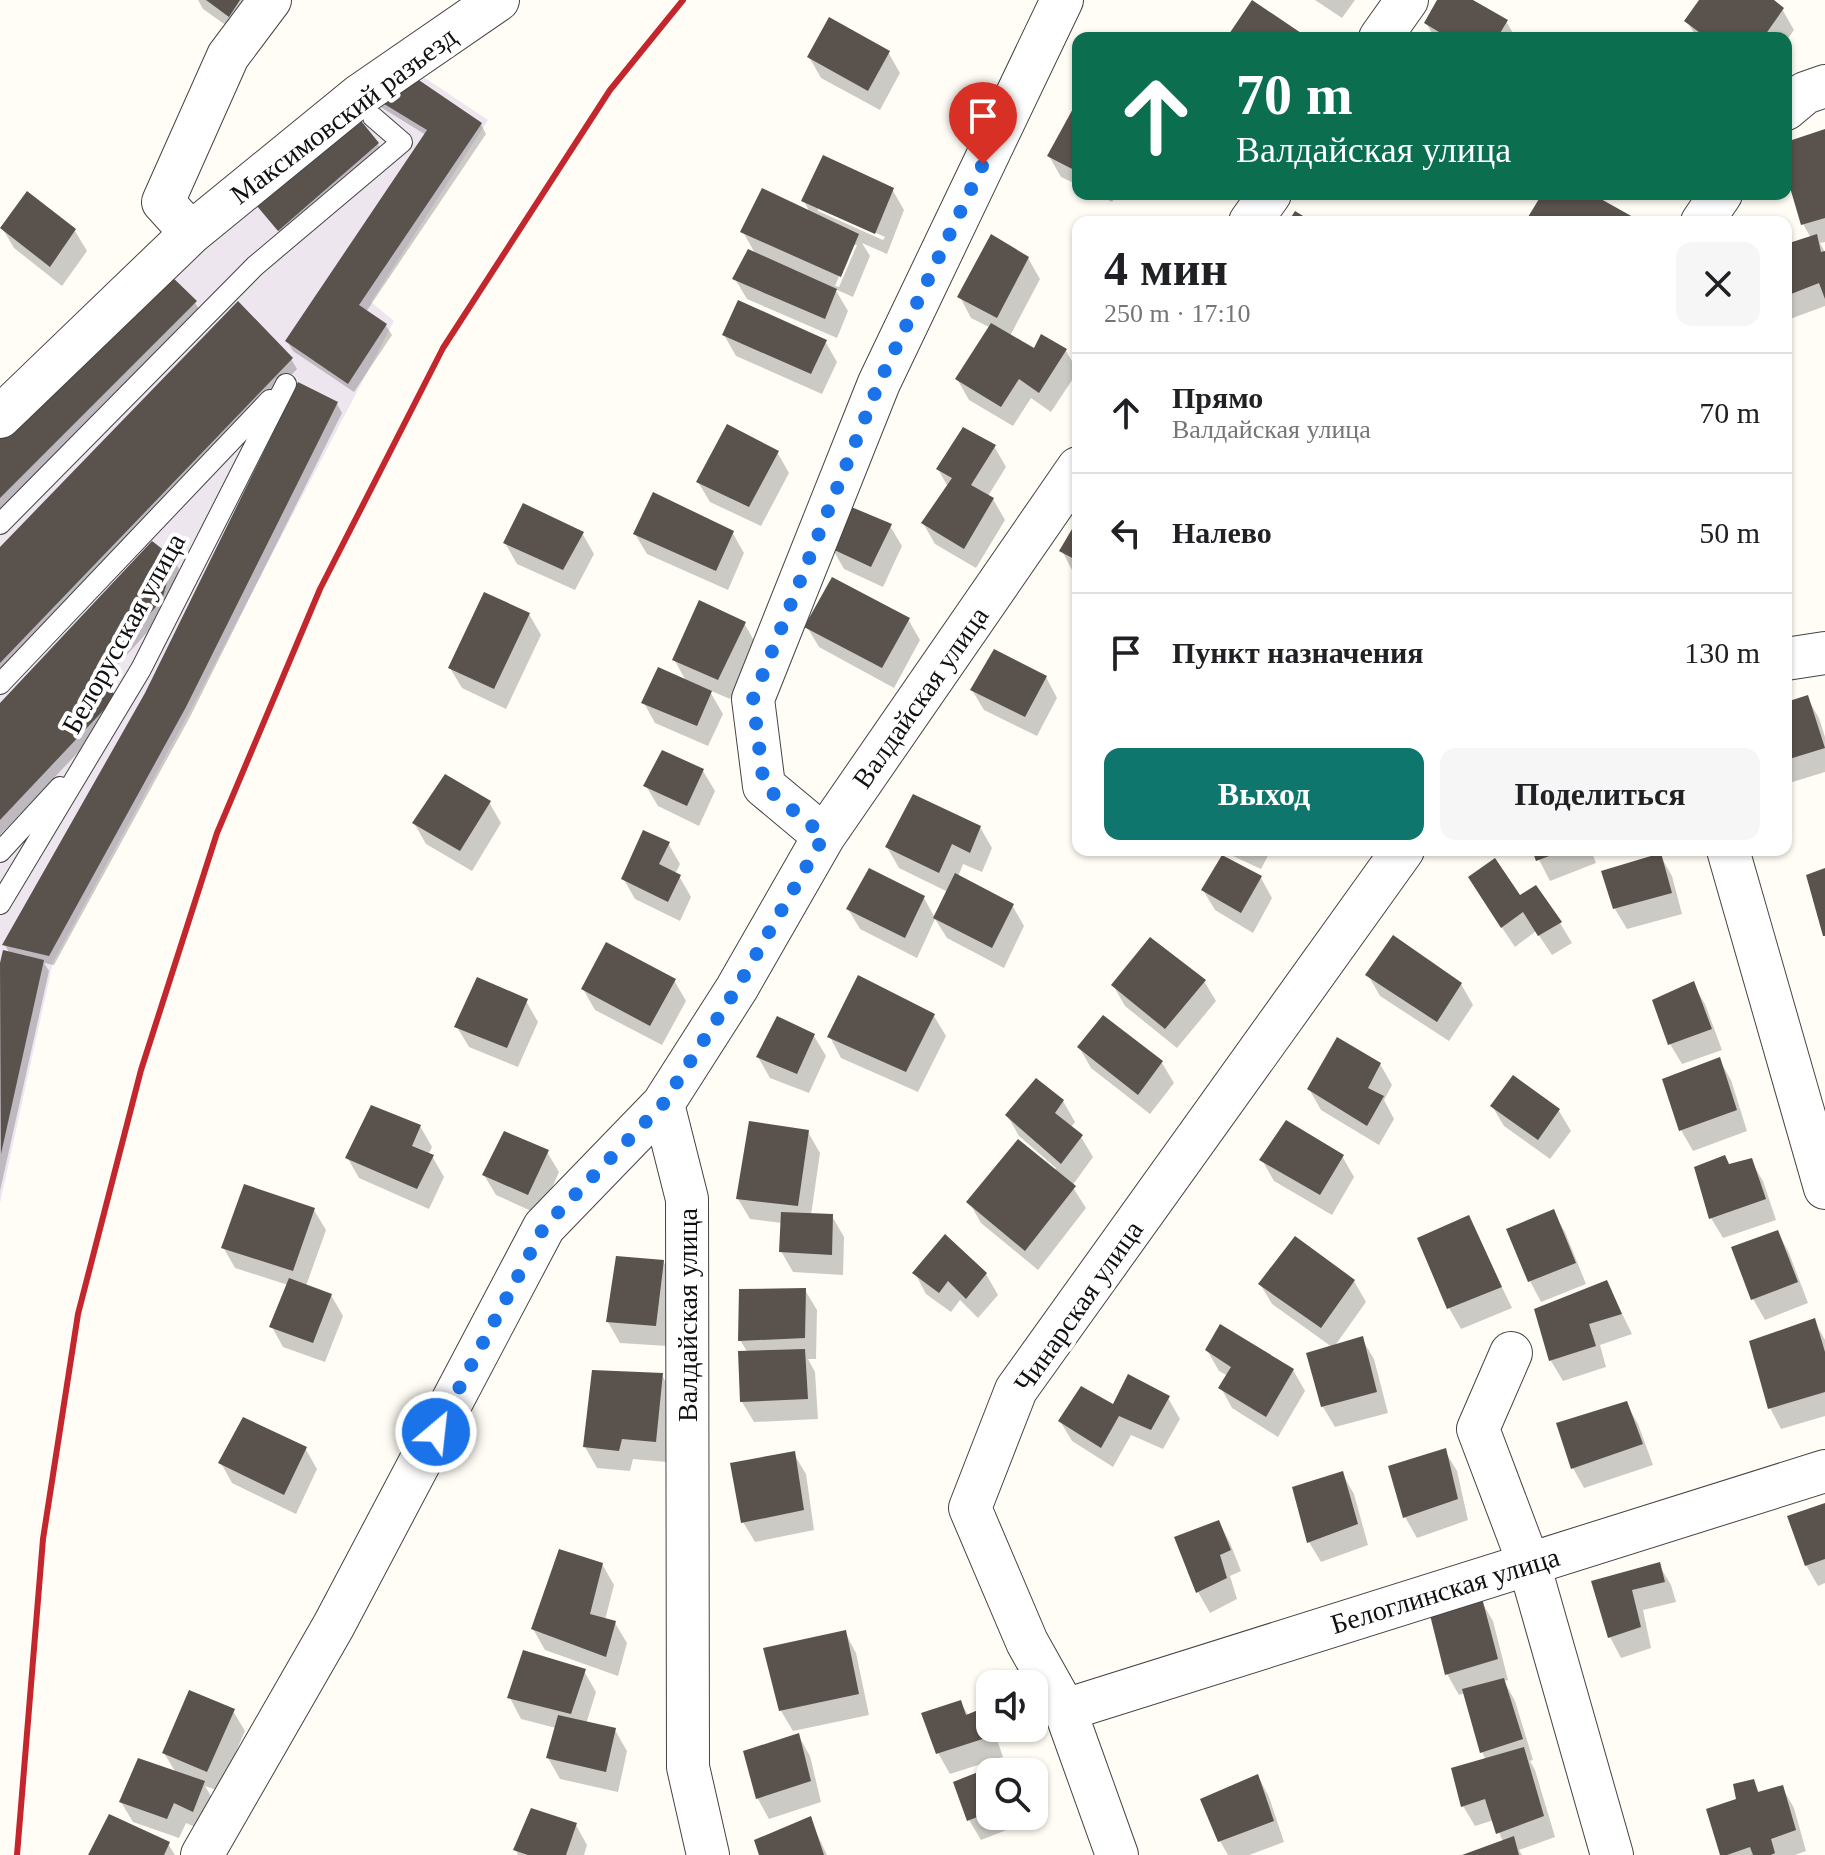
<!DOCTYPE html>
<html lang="ru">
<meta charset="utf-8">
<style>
body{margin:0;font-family:"Times New Roman",serif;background:#f6f6f6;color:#202124;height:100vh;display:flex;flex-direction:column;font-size:30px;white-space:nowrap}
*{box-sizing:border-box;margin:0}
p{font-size:26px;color:#757577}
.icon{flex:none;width:44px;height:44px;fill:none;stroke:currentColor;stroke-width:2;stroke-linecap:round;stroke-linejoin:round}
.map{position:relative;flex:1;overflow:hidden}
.panel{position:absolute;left:1072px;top:216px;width:720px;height:640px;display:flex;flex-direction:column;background:#fff;border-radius:16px;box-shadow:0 2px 6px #0004}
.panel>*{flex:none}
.banner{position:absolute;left:1072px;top:32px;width:720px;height:168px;border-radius:16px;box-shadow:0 2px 6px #0004;background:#0b6e4f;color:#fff;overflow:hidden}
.controls{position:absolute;left:976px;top:1670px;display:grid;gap:16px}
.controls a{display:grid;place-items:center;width:72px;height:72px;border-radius:16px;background:#fff;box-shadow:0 2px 6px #0004;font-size:40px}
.pin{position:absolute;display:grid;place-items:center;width:68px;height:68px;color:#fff;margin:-82px -34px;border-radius:50% 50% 50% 0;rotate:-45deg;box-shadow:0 0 8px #0007}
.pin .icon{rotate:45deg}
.me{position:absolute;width:88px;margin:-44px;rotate:28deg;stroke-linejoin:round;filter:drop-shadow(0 0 6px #0008)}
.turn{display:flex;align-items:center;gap:28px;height:168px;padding:0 32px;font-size:36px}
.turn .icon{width:104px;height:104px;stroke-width:2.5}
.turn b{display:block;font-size:56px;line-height:68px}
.round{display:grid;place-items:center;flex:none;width:84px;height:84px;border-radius:16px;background:#f6f6f6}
.summary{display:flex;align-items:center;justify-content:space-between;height:136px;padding:0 32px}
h1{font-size:48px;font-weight:700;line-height:60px}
.action{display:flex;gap:16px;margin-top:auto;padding:16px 32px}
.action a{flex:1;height:92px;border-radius:16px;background:#0f766e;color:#fff;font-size:32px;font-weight:700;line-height:92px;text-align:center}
.action a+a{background:#f6f6f6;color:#202124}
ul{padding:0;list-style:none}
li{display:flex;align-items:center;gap:24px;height:120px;padding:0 32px;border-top:2px solid #e0e0e0}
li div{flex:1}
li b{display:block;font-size:30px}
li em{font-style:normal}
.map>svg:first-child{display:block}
.industrial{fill:#eee6ef}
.shadow{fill:#0003;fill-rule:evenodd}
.building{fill:#5a524d}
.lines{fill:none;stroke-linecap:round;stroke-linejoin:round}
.service-casing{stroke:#444;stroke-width:22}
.minor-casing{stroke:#444;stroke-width:44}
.service{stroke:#fff;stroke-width:20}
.minor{stroke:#fff;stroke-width:42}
.rail{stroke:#c4262e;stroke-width:6}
.route{stroke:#1a73e8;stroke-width:14;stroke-dasharray:0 25.2}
.labels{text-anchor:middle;stroke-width:8;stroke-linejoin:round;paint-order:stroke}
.street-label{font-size:28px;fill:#111;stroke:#fff}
</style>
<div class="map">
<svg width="1825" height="1855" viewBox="0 0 1825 1855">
<rect width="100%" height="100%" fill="#fffdf5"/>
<path class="industrial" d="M410 68 488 120 371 302 394 321 190 711 53 962 0 1203V430L158 273Z"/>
<path class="shadow" d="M198 0H262L241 36 203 9Z
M1315 0H1355L1342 18Z
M1440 0H1469L1506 21 1516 38H1435L1426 23Z
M1702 0H1770L1782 9 1794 30 1786 41V38H1697L1687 21Z
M888 52 900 73 880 110 821 78 809 57Z
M373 97 481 124 486 134 366 312 386 326 392 335 354 392 293 351 287 341 426 135 379 106Z
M1078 109V185L1061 177 1049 156Z
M1825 132V242L1820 243 1825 252V306L1790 319 1786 312V246L1811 238 1803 224 1786 166V144Z
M378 144 383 153 285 239 254 200Z
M892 189 904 210 887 254 862 243 870 256 853 297 835 289 848 311 837 338 747 299 735 279 756 255 743 232 810 213 804 201ZM818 207 885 237 883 240 818 211ZM852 245H857L839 287 835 286Z
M27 194 75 231 87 251 62 286 14 248 2 228Z
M1096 194H1117L1112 202Z
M1028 258 1040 279 1010 336 1035 351H1066L1078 371 1051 412 1031 398 1013 426 969 400 957 379 991 328 971 318 960 297Z
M195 303 201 312 0 512V440Z
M724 335 825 341 837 362 822 394 736 356Z
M291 359 297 369 0 678V550Z
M337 404 342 413 190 717 54 965 44 963 49 971 0 1191V972L4 953 10 954 5 945Z
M994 446 1006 467 988 496 993 499 1005 520 976 568 935 544 923 523 948 487 938 469Z
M777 452 789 473 761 526 710 502 698 482Z
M1078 523V574L1073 572 1062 551Z
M890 526 902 546 883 587 844 569 832 548Z
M732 532 744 553 728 590 647 554 635 534Z
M582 533 594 554 575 590 517 564 505 543Z
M173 559 179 569 167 610 101 684 121 707 0 835V706Z
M529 614 541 635 506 709 462 688 450 668Z
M908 619 920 640 894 688 819 647 807 627Z
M744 623 756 644 730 699 709 690 723 714 708 746 655 723 644 703 687 683 674 659Z
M1046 677 1057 698 1037 736 984 710 972 690Z
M1807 697 1819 718 1825 737V772L1786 784V704Z
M703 771 715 791 699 826 658 806 646 786Z
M489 802 501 823 472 871 426 844 414 823Z
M980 827 992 848 982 872 963 864 958 877 1012 905 1024 926 1004 968 947 938 935 919 917 958 860 929 848 909 924 898 935 918 948 892 899 868 887 847Z
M668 843 680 864 675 874 679 876 691 897 680 921 635 899 623 878Z
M1220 850H1271L1261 869Z
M1534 850H1591L1596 863 1550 881Z
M1660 855 1672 876 1682 914 1627 929 1615 909 1603 872Z
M1261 878 1272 898 1253 933 1215 910 1203 890Z
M1519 897 1560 923 1572 943 1552 955 1536 931 1515 947 1482 898Z
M1368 975 1461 984 1473 1005 1449 1041 1380 996Z
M674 980 686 1001 662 1045 595 1010 583 989Z
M1204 981 1216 1001 1177 1048 1125 1006 1113 985Z
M1693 984 1705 1004 1722 1050 1682 1064 1670 1044Z
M526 1001 538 1022 518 1067 469 1047 457 1027Z
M934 1016 946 1036 918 1092 841 1058 830 1037Z
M814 1036 826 1056 809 1093 770 1078 758 1057Z
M1079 1047 1162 1063 1174 1083 1150 1114 1091 1068Z
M1719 1059 1731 1080 1747 1131 1693 1151 1681 1130 1665 1080Z
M1380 1064 1392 1085 1384 1100 1394 1119 1379 1145 1321 1110 1309 1089Z
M1063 1101 1075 1122 1070 1128 1081 1137 1093 1157 1072 1186 1086 1208 1038 1270 981 1223 969 1202 1054 1171 1056 1168 1019 1136 1007 1115Z
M1492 1106 1559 1111 1571 1131 1550 1159 1504 1126Z
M420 1126 432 1147 428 1155 432 1156 444 1177 429 1209 359 1178 347 1157Z
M808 1132 820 1153 811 1215 832 1216 844 1237 843 1275 793 1272 781 1251 782 1223 750 1219 738 1199Z
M547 1152 559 1172 540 1215 496 1195 484 1175Z
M1342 1156 1354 1177 1332 1215 1274 1181 1262 1160Z
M1751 1161 1763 1181 1776 1220 1723 1238 1711 1218 1729 1166Z
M314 1210 326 1230 306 1286 331 1295 343 1316 325 1362 283 1347 272 1327 288 1285 235 1268 223 1247Z
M1553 1212 1565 1232 1586 1284 1541 1302 1530 1281 1509 1230Z
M1468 1217 1512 1308 1461 1329 1449 1308 1419 1239Z
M1778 1232 1789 1253 1808 1303 1765 1320 1753 1299 1734 1248Z
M663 1261 675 1282 667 1346 620 1343 608 1322Z
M915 1273 986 1274 998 1295 978 1318 960 1300 951 1312 926 1294Z
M1354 1281 1366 1302 1334 1347 1362 1339 1374 1359 1388 1413 1335 1427 1323 1407 1308 1354 1332 1347 1272 1304 1260 1284Z
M1607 1283 1632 1334 1600 1345 1606 1367 1563 1381 1551 1361 1536 1310Z
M805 1290 817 1310 816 1359H808L815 1372 818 1419 754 1422 742 1402 748 1353 740 1340Z
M1814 1320 1825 1340V1416L1781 1429 1770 1408Z
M1207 1350 1293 1370 1305 1391 1278 1437 1232 1408 1221 1388 1228 1376 1219 1371Z
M662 1375 673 1396 667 1462 633 1459 630 1471 597 1468 585 1447Z
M1168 1398 1180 1419 1163 1449 1131 1435 1113 1467 1072 1441 1060 1421Z
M1626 1403 1638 1424 1653 1465 1584 1488 1573 1468Z
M305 1448 317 1469 296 1514 232 1483 221 1463Z
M1445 1451 1457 1471 1468 1520 1417 1538 1405 1517Z
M794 1454 806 1474 814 1530 755 1542 743 1522Z
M1342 1473 1354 1494 1368 1545 1321 1562 1309 1542Z
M1825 1506V1583L1818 1586 1806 1565Z
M1219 1522 1230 1543 1241 1571 1230 1576 1237 1599 1210 1613 1198 1592 1177 1538Z
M602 1564 614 1585 605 1620 615 1623 627 1643 618 1676 545 1650 533 1629Z
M1659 1565 1671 1585 1676 1602 1643 1610 1651 1648 1621 1658 1610 1637 1594 1583Z
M1481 1601 1493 1621 1508 1680 1504 1681 1515 1701 1533 1760 1530 1761 1535 1770 1555 1837 1519 1850 1522 1855H1466L1503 1842 1494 1820 1475 1826 1463 1806 1486 1760 1482 1752 1465 1693 1459 1695 1447 1674Z
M845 1632 856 1653 869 1715 793 1731 781 1711Z
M584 1671 596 1692 586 1724 615 1730 627 1751 618 1792 560 1779 548 1758 556 1728 521 1719 510 1698Z
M960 1702 969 1716 982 1711 990 1728 994 1731 1003 1757 950 1774 938 1753Z
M233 1711 245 1731 219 1791 205 1786 215 1803 204 1831 186 1823 179 1838 133 1822 121 1802 176 1773 164 1753Z
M798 1735 810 1756 821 1802 769 1819 758 1799 746 1752Z
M1005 1763 1010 1772H990V1816H1031L1032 1820 981 1840 969 1820 956 1783Z
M1258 1776 1269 1797 1284 1842 1249 1855H1228L1220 1841Z
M1753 1781 1760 1794 1782 1787 1794 1808 1806 1851 1795 1855H1722L1738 1800Z
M810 1819 827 1855H761Z
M576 1825 587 1845 584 1855H518L516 1850Z
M168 1844 175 1855H91Z"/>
<path class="building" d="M206 0H240L229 17Z
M1252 0 1301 33 1298 38H1235L1229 34Z
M1437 0H1473L1508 20 1497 38H1449L1424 23Z
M1699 0H1774L1784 8 1763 38H1707L1684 21Z
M829 17 890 51 868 91 807 57Z
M407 72 482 123 359 305 387 324 348 384 285 341 427 130 371 96Z
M1075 105 1078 107V172L1047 156Z
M353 111 379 143 278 231 251 199Z
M1825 129V218L1801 225 1786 174V142Z
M823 155 894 188 875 234 801 201Z
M762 188 859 234 841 277 740 232Z
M27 191 76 229 50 267 0 228Z
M1542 194H1592L1642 222H1536L1528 217Z
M1295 211 1313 222H1288Z
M991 234 1029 257 997 318 957 297Z
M1817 234 1821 252 1825 251V299L1819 283 1786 296V244Z
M748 249 837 289 825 319 732 279Z
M167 272 197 301 0 498V437Z
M738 300 827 340 811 374 722 335Z
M238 301 293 358 0 663V547Z
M991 323 1034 348 1041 334 1067 349 1039 393 1019 379 1001 407 955 379Z
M298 382 338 402 186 707 49 956 2 945 145 693Z
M727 424 779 451 749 507 696 482Z
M963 427 996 445 971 485 994 498 964 549 921 523 952 478 936 469Z
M653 492 734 531 716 571 633 534Z
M523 503 584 532 563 570 503 543Z
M849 506 892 524 871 567 830 548Z
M1078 519V561L1059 551Z
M152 541 174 558 162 600 94 676 117 696 0 820V703Z
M832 577 910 618 882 668 804 627Z
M484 592 530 613 494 689 448 668Z
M699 600 746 622 718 680 672 660Z
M994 649 1047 676 1025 717 970 690Z
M658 667 712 691 697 726 641 703Z
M1808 695 1825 748 1786 760V702Z
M662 750 704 769 687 806 643 786Z
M445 774 491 801 460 851 412 823Z
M913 794 981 826 970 853 952 844 939 873 885 847Z
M643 830 670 842 659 864 681 875 668 902 621 879Z
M1532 850H1565L1536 861Z
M1661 853 1672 893 1613 909 1601 871Z
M1222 855 1262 876 1241 913 1201 890Z
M1495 858 1520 895 1536 885 1562 922 1538 936 1523 912 1501 928 1468 877Z
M869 868 925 896 905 938 846 909Z
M1825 868V936H1823L1806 875Z
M955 873 1014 904 992 948 933 918Z
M1393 935 1462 983 1437 1022 1365 975Z
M1150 937 1206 980 1165 1029 1111 985Z
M606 942 676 979 650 1026 581 989Z
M3 950 44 960 1 1154 0 963Z
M858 975 935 1014 906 1072 827 1037Z
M477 977 528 999 507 1048 454 1027Z
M1694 981 1712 1029 1668 1045 1652 1000Z
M1103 1015 1163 1061 1138 1095 1077 1047Z
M777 1016 815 1034 797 1074 756 1057Z
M1337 1037 1381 1063 1368 1088 1384 1096 1367 1126 1307 1089Z
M1720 1057 1737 1110 1679 1131 1662 1079Z
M1513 1075 1560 1109 1538 1140 1490 1106Z
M1036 1078 1064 1100 1055 1113 1083 1135 1061 1164 1005 1115Z
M371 1105 421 1125 412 1146 434 1155 417 1189 345 1158Z
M1286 1120 1344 1155 1320 1195 1259 1160Z
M749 1121 809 1130 798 1206 736 1199Z
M504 1131 549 1150 528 1195 482 1175Z
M1018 1139 1076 1186 1025 1251 966 1202Z
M1725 1155 1729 1164 1752 1158 1766 1199 1709 1219 1694 1167Z
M244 1184 315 1208 293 1271 221 1248Z
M1554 1209 1576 1263 1528 1282 1506 1229Z
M781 1212 833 1214 832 1255 779 1252Z
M1469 1215 1502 1287 1447 1309 1417 1238Z
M1778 1230 1798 1282 1751 1300 1731 1247Z
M945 1234 987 1273 966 1299 948 1281 939 1293 912 1273Z
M1295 1236 1355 1280 1321 1328 1258 1284Z
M616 1256 664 1260 656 1326 606 1322Z
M289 1278 332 1294 313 1343 269 1327Z
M1607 1280 1622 1314 1589 1324 1596 1346 1549 1361 1534 1309Z
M806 1288 805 1338 738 1341 739 1289Z
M1815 1318 1825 1352V1392L1768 1409 1749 1341Z
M1220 1324 1294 1369 1266 1417 1218 1388 1231 1367 1205 1350Z
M1363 1336 1377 1392 1321 1407 1306 1353Z
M805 1349 808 1399 740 1402 738 1351Z
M592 1370 663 1373 656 1442 622 1439 619 1451 583 1447Z
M1128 1374 1170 1396 1151 1430 1119 1416 1101 1448 1058 1421 1081 1386 1113 1404Z
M1627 1401 1643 1444 1571 1469 1556 1423Z
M243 1417 307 1447 284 1495 218 1463Z
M1446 1448 1458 1499 1403 1518 1388 1466Z
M795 1451 804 1510 741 1523 730 1463Z
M1343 1471 1358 1524 1307 1543 1292 1487Z
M1825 1503V1559L1805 1566 1787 1516Z
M1219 1520 1231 1550 1220 1555 1227 1578 1196 1593 1174 1537Z
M559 1549 603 1563 590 1614 616 1621 606 1657 531 1629Z
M1660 1562 1665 1582 1632 1590 1641 1627 1608 1638 1591 1581Z
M1482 1598 1498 1659 1445 1675 1430 1615Z
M846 1630 859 1694 779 1711 763 1648Z
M523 1650 586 1669 571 1714 507 1698Z
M1504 1678 1523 1739 1480 1753 1462 1689Z
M189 1690 235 1709 207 1772 162 1753Z
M961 1700 966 1715 983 1708 992 1736 936 1754 921 1713Z
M558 1715 616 1728 606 1772 546 1758Z
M799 1733 811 1781 756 1799 743 1751Z
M1524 1747 1544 1816 1496 1834 1485 1799 1461 1807 1451 1768Z
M138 1758 205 1781 193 1812 174 1803 167 1819 119 1802Z
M1006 1761 1010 1772H990V1812L967 1821 953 1782Z
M1258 1774 1274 1821 1218 1842 1200 1799Z
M1754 1779 1758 1792 1783 1785 1796 1830 1771 1839 1775 1853 1771 1855H1753L1750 1847 1727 1855H1720L1706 1809 1736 1799 1733 1784Z
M531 1808 577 1823 566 1855H528L513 1850Z
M109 1814 170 1842 164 1855H88Z
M811 1816 824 1855H759L754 1840Z
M1514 1836 1519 1855H1462Z"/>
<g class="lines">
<defs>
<path id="service" d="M0 524 255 266 402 142 373 117
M0 684 270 400
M0 852 60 787
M0 904 141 669 286 384"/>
<path id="minor" d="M1380 38 1407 0
M1786 109 1805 93 1825 86
M1250 222 1270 194
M1702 222 1721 194
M191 233 163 202 228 56 270 0
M0 417 191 233 360 95 498 0
M1786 659 1825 653
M824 836 764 786 753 699 879 383 1062 0
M1728 850 1825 1188
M1511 1353 1478 1429 1529 1564 1612 1855
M1065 1710 1825 1471
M202 1855 334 1625 544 1227 663 1104
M708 1855 688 1767 687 1199 663 1104 737 988 824 836 1078 468
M1117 1855 1065 1710 1027 1642 970 1508 1016 1390 1403 850"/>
</defs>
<use href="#service" class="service-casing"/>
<use href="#minor" class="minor-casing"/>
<use href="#service" class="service"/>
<use href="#minor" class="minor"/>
<path class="rail" d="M17 1855 43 1539 78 1314 141 1070 217 833 320 589 443 348 610 90 683 0"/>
</g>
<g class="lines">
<path class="route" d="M436 1432 544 1227 663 1104 737 988 824 836 764 786 753 699 879 383 983 164"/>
</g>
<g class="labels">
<g class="street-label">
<text transform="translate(343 115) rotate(-37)" y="10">Максимовский разъезд</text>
<text transform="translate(123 633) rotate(-61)" y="10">Белорусская улица</text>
<text transform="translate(920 697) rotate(-55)" y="10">Валдайская улица</text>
<text transform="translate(1078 1306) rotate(-55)" y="10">Чинарская улица</text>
<text transform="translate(687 1315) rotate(-90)" y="10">Валдайская улица</text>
<text transform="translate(1445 1590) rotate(-17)" y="10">Белоглинская улица</text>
</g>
</g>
</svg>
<div class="controls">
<a><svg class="icon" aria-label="sound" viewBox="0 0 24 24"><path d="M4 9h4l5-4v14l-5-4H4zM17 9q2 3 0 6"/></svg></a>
<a><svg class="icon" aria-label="search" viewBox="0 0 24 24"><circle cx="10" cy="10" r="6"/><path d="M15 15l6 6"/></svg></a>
</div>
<div class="pin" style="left:983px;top:164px;background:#d93025"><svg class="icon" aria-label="arrive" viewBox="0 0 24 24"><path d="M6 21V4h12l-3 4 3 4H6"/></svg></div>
<svg class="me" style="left:436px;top:1432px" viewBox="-20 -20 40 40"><circle r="17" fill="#1a73e8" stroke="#fff" stroke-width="3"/><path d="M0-11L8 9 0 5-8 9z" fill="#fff"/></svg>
<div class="banner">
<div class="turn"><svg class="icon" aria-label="ahead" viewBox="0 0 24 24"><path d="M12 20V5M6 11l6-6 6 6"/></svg><div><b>70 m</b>Валдайская улица</div></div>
</div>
<section class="panel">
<div class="summary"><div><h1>4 мин</h1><p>250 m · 17:10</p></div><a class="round"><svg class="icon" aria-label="close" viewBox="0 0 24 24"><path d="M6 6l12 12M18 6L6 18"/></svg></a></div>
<ul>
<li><svg class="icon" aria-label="ahead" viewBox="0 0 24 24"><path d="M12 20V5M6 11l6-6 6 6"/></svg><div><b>Прямо</b><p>Валдайская улица</p></div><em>70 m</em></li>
<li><svg class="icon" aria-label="left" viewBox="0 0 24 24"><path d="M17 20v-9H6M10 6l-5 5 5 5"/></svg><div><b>Налево</b></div><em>50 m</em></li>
<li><svg class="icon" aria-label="arrive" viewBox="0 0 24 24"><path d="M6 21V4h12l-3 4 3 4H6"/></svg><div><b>Пункт назначения</b></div><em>130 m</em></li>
</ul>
<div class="action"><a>Выход</a><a>Поделиться</a></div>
</section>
</div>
